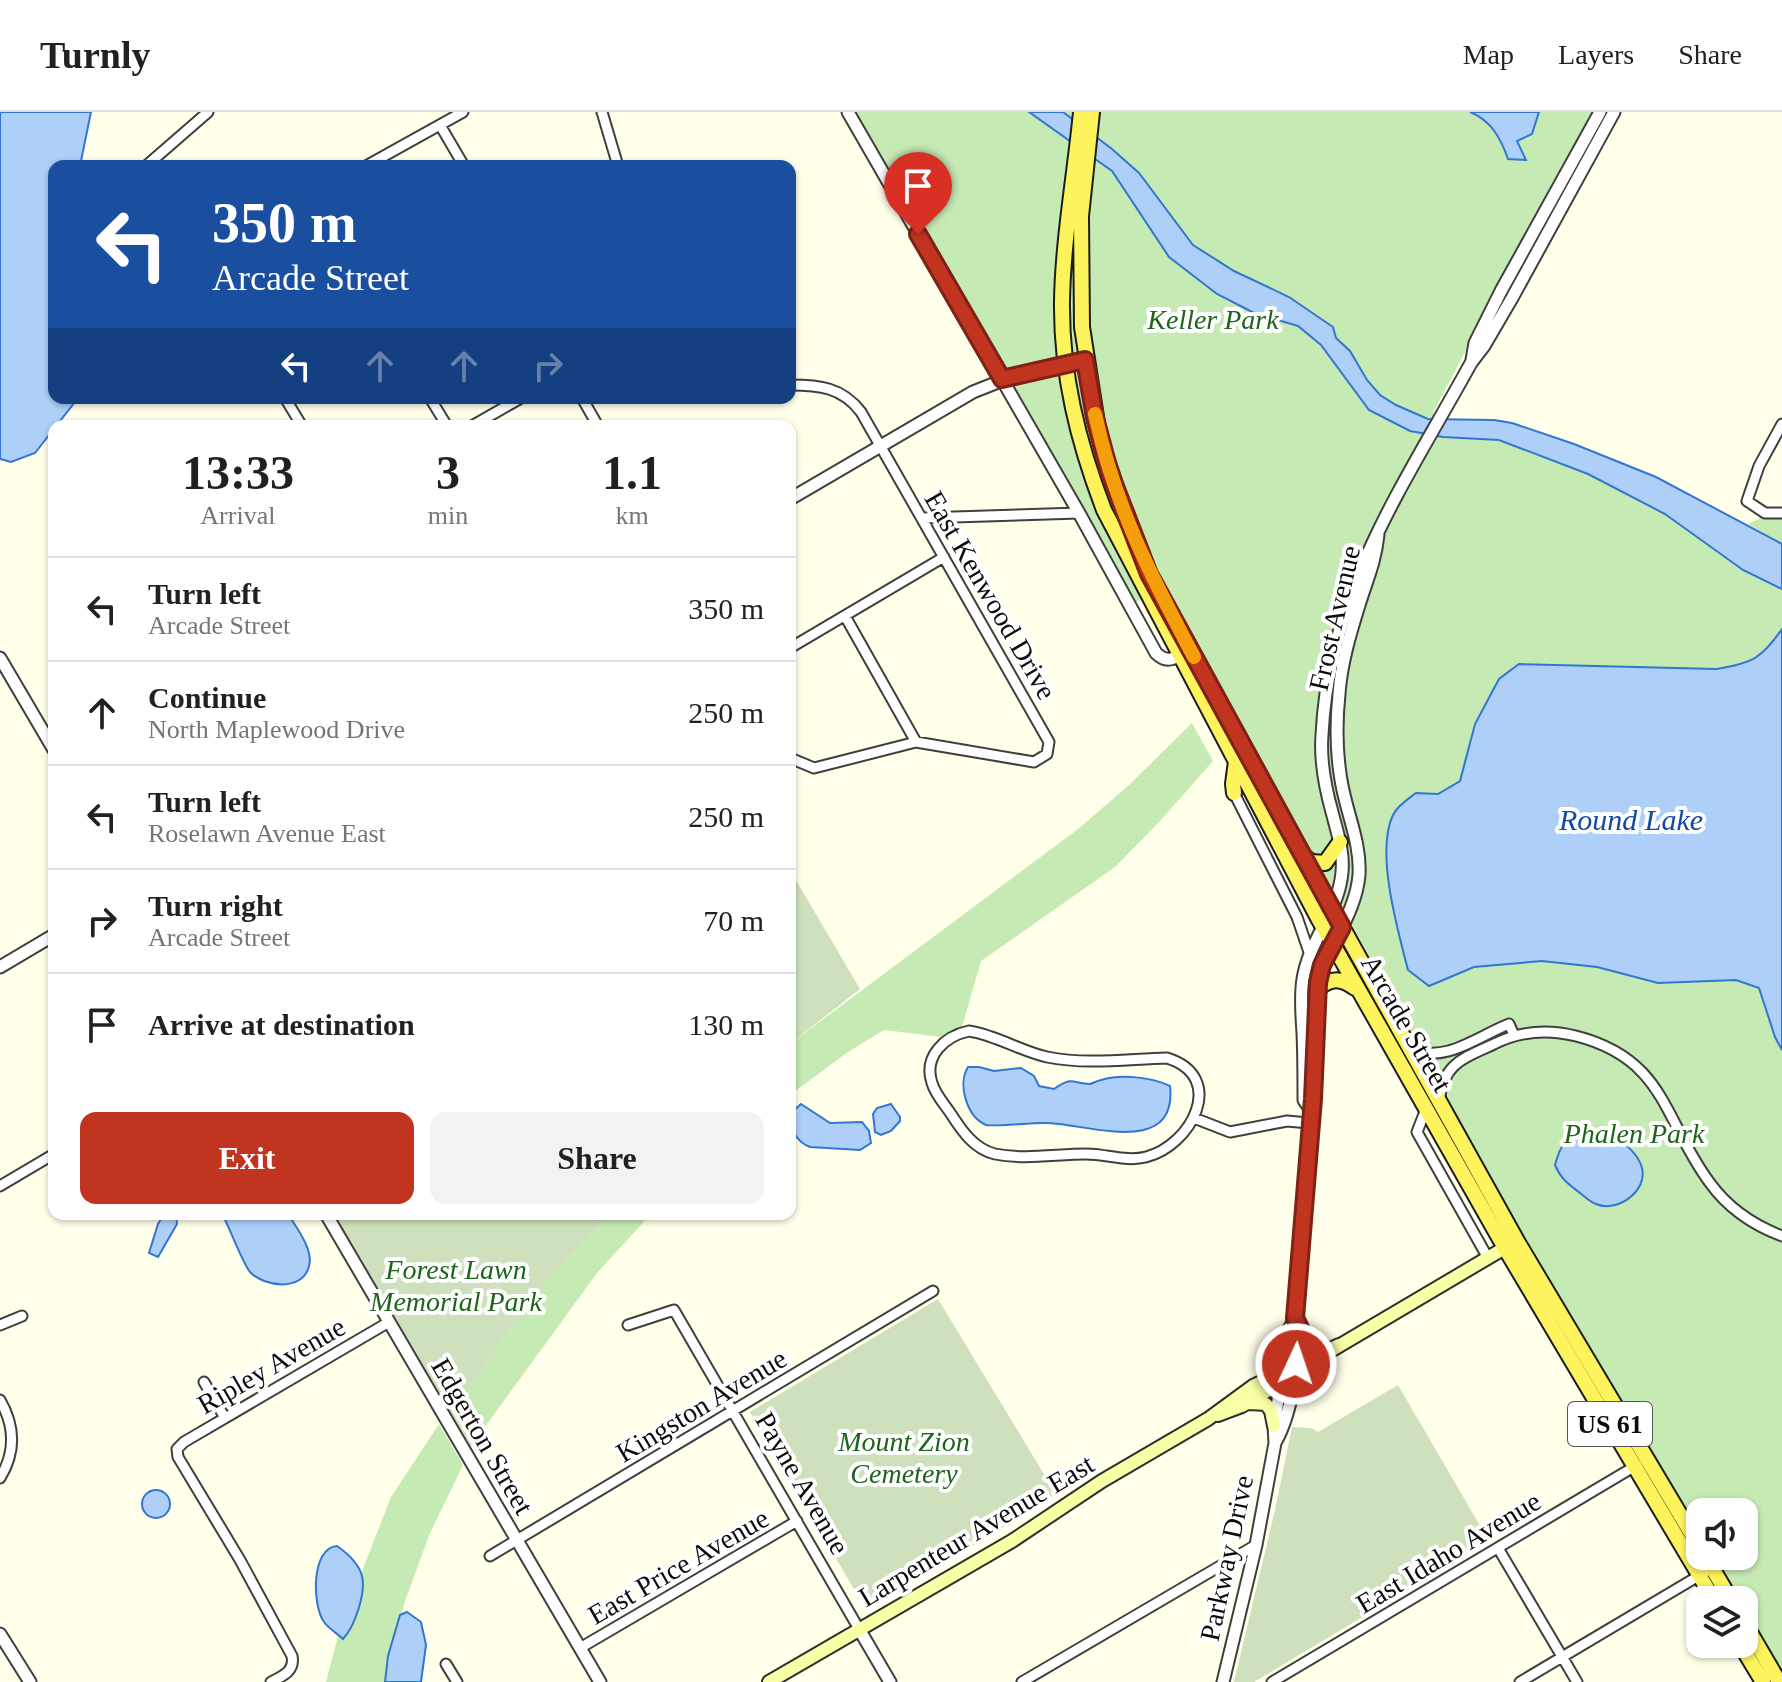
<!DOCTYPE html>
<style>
body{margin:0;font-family:"Times New Roman",serif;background:#f2f2f2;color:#202124;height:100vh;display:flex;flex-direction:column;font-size:30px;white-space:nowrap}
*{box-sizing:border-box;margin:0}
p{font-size:26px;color:#757577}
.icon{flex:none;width:44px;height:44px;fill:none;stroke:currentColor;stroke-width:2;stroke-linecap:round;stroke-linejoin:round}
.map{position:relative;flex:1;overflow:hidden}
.drawer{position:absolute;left:48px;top:308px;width:748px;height:800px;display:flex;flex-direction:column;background:#fff;border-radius:16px;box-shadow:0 2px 6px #0004}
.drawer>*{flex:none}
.top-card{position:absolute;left:48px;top:48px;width:748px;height:244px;border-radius:16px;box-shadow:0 2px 6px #0004;background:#1a4fa0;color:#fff;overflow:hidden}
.buttons{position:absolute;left:1686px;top:1386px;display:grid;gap:16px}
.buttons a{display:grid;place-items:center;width:72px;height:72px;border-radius:16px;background:#fff;box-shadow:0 2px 6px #0004;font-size:40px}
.pin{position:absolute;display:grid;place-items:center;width:68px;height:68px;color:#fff;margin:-82px -34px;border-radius:50% 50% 50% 0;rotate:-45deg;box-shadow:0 0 8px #0007}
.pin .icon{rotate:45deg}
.me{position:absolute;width:88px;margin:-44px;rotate:3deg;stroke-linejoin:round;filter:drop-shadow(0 0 6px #0008)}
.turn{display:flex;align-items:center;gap:28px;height:168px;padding:0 32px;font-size:36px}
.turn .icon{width:104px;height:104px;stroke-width:2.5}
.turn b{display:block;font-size:56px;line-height:68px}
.lanes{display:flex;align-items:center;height:76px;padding:0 32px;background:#0003;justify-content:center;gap:40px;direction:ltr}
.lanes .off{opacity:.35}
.eta{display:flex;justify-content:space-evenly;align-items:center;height:136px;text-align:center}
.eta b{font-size:48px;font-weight:800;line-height:56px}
.primary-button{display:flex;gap:16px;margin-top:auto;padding:16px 32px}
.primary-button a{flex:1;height:92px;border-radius:16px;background:#c03420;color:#fff;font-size:32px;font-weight:800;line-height:92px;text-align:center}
.primary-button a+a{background:#f2f2f2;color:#202124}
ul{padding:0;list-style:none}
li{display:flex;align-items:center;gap:24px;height:104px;padding:0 32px;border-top:2px solid #e0e0e0}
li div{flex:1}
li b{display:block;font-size:30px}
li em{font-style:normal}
header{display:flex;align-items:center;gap:48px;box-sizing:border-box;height:112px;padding:0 40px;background:#fff;border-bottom:2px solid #e0e0e0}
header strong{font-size:38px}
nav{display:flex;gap:44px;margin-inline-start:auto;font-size:28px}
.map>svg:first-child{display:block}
.green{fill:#c6eab3}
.cemetery{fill:#cee1bc}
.water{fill:#adcff8;stroke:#3276d1;stroke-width:2}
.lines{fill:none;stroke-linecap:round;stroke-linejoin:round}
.minor-casing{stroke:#3f3f3f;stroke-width:13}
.tertiary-casing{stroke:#3f3f3f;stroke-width:15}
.secondary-casing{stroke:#2e2e2e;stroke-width:16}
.primary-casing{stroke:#1d1d1d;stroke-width:18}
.minor{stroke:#fff;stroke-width:9}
.tertiary{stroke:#fff;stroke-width:11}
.secondary{stroke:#f9ffa5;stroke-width:12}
.primary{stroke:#fdf35c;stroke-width:14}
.route-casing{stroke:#7d2215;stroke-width:20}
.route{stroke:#c03420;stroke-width:14}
.slow{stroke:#f59e0b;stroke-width:14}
.labels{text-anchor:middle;stroke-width:8;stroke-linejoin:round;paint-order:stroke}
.shield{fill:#fff;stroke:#555;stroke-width:2}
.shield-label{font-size:26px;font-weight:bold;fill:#0c0c0c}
.park-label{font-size:28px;font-style:italic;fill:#1d651a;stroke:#fff}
.street-label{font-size:28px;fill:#0c0c0c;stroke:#fff}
.water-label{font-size:30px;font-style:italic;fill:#1249a1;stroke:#fff}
</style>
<header>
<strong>Turnly</strong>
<nav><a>Map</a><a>Layers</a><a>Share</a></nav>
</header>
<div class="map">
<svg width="1782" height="1570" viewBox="0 0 1782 1570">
<rect width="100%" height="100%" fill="#ffffea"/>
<path class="green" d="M854 0H1029L1069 27 1071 8 1063 0H1597L1566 48 1433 301 1452 326 1499 328 1588 362 1665 402 1743 458 1782 477C1782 489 1782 507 1782 517 1772 545 1743 553 1717 557L1519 553 1475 612 1460 669 1438 682 1416 681 1408 858 1427 874 1474 855 1542 849 1597 855 1658 871 1736 868 1759 876 1782 873V1564L1744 1500V1488H1737L1711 1444H1744V1400H1700V1425L1526 1130 1167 475 1136 490Z
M1782 396V432L1748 412Z
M1192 611 1213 649 1160 709 1115 755 981 849 962 915 942 925 884 918 848 940 790 983V932L1078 717 1128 674Z
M611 1102H651L597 1161 471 1334 452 1302 503 1227 553 1163Z
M439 1312 463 1353 430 1421 404 1492 385 1570H326L341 1513 391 1385Z"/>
<path class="cemetery" d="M790 758 860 877 790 932Z
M334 1102H611L553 1163 503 1227 452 1302Z
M938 1187 1056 1382 967 1438 865 1496 750 1300Z
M1398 1273 1489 1429 1254 1570H1234L1275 1398 1292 1315 1311 1316 1318 1320Z"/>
<path class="water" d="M0 0H91L80 54H54V286H78L35 341 11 350 0 347Z
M1029 0H1063L1112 37 1139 61 1193 133 1234 159 1289 185 1333 215 1336 226 1350 239 1367 268 1380 283 1396 293 1428 307 1494 308 1512 311 1574 332 1656 365 1782 432V477L1743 458 1665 402 1588 362 1499 328 1443 325 1410 319 1369 298 1321 233 1298 214 1254 201 1217 182 1169 145 1112 59Z
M1470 0H1539L1532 22 1517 29 1526 48 1508 47C1501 27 1491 8 1470 0Z
M1782 517V938L1775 925 1759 876 1736 868 1658 871 1597 855 1542 849 1474 855 1429 874 1408 858C1398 819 1375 740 1393 703 1397 694 1408 687 1416 681L1438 682 1460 669 1475 612 1499 567 1519 552 1717 557C1753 551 1762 546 1782 517Z
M968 955H979L994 959 1021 956 1034 964 1039 974 1054 977C1073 964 1071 971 1090 972 1091 972 1099 968 1101 968 1122 962 1151 965 1170 974 1178 1046 1087 1012 1047 1011 1037 1010 992 1015 986 1013 967 1005 957 972 968 955Z
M801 992 830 1011 862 1010 869 1019 871 1031 860 1038 810 1035C796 1030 790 1016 790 1002Z
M891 992 900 1005V1009L891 1019 881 1023 875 1020 873 1002 877 996Z
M1607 1020C1621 1028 1638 1040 1642 1056 1648 1080 1616 1101 1596 1092 1590 1090 1585 1085 1580 1081 1568 1072 1561 1067 1555 1053 1565 1017 1573 1023 1607 1020Z
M164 1102H176L177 1112 158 1145 149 1141 158 1112Z
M222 1102H288C296 1115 314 1138 309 1154 303 1180 264 1175 250 1160 242 1150 230 1116 222 1102Z
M142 1392a14 14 0 1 1 28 0a14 14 0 1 1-28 0Z
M337 1434C347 1441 359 1452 362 1464 366 1481 355 1514 343 1527 338 1522 328 1516 324 1510 312 1493 311 1436 337 1434Z
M407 1500 421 1510 426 1533 421 1570H385L388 1544 400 1503Z"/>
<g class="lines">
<defs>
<path id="minor" d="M602 0 618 54
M440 13 464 54
M146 54 208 0
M366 54 463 0
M790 273C819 273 842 275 861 300L1049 630 1047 642 1034 650 916 630 814 656 790 646
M285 286 302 314
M430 286 447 314
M582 286 598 314
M1782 312 1759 354 1747 389 1765 401H1782
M472 314 521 286
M922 406 1079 401
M845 504 916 630
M790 536 944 445
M1234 681 1297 805 1310 843
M969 919C996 923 1020 939 1047 945 1087 953 1127 947 1167 946 1228 965 1191 1034 1146 1045 1126 1050 1107 1042 1086 1042 1057 1042 1024 1048 995 1042 974 1037 962 1019 951 1002 945 993 935 982 932 971 923 944 945 924 969 919Z
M1412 937C1445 952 1478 924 1509 912L1514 923
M1439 989C1444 951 1462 947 1494 932 1520 919 1548 917 1576 924 1666 947 1663 1008 1710 1071 1728 1096 1753 1113 1782 1124
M1426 997 1417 1020 1488 1146
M1194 1006 1230 1020 1287 1009 1309 1011
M0 1074 54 1042
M0 1213 22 1204
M628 1213 674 1198 859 1517
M204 1270 225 1306
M0 1288C15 1314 16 1340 0 1366
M1498 1436 1577 1570
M490 1444 933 1179
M580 1536 797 1409
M446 1552 457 1570
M271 1570C283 1564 295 1559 292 1544L240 1448 178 1345 177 1337 184 1330 389 1210
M1022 1570 1256 1433
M1272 1570 1637 1353
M1520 1570 1712 1456"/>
<path id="tertiary" d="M848 0 1079 401 1156 541C1165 550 1171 548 1182 543
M1472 248 1475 231 1501 179 1600 0
M790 387 973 280 1021 261 1085 248
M0 546 54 638
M0 855 54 823
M1310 997 1304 988C1304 966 1304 943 1303 921 1302 904 1300 884 1303 867 1309 828 1339 799 1342 760 1344 739 1337 720 1332 700 1325 675 1320 649 1322 623 1329 478 1404 373 1471 251L1484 234 1512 186 1614 0
M326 1102 600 1570
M1276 1329C1290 1305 1307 1231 1295 1206
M859 1517 890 1570
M0 1522 30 1570
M1223 1570 1256 1433 1275 1331 1274 1314 1289 1217 1295 1206 1313 987 1318 871C1328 834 1356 801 1359 763 1361 730 1346 700 1341 668 1336 639 1336 611 1339 582 1341 552 1350 522 1359 493 1367 467 1375 451 1378 423"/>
<path id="secondary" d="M1332 1238 1513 1131
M1249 1291 1266 1292 1271 1299 1274 1314
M1218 1303 1242 1294 1314 1251
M769 1570 1012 1429 1102 1369 1208 1307 1253 1274 1339 1233"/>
<path id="primary" d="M1081 0C1075 62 1063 128 1062 189 1061 262 1078 330 1104 398L1318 806 1505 1136 1714 1488
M1092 0 1081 104 1082 215 1099 324 1134 429 1149 462 1241 633 1517 1129 1700 1436
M1234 681 1233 672 1236 649
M1302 743 1312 750 1325 751 1340 730
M1317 877C1332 865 1341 866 1355 876
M1705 1444 1731 1488
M1744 1510 1779 1570
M1740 1532 1763 1570"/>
</defs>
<use href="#minor" class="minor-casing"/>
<use href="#tertiary" class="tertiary-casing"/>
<use href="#secondary" class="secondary-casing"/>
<use href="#primary" class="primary-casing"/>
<use href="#minor" class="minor"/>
<use href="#tertiary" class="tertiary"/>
<use href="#secondary" class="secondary"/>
<use href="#primary" class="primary"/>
</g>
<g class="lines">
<defs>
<path id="route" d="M918 122 1002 267 1085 248 1095 306 1109 359 1149 462 1342 815 1322 853 1318 871 1313 987 1295 1206 1300 1216 1296 1252"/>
</defs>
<use href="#route" class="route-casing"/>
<use href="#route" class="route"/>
<path class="slow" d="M1095 302C1115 395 1150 462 1194 545"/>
</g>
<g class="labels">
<rect class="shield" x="1568" y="1290" width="84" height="44" rx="6"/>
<g class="shield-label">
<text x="1610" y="1321">US 61</text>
</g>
<g class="park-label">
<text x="1213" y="217">Keller Park</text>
<text x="1634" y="1031">Phalen Park</text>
<text x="456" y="1167">Forest Lawn<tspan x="456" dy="32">Memorial Park</tspan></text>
<text x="904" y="1339">Mount Zion<tspan x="904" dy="32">Cemetery</tspan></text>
</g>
<g class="street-label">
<text transform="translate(991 483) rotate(60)" y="10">East Kenwood Drive</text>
<text transform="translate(1334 506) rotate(-77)" y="10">Frost Avenue</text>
<text transform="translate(1407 911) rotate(60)" y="10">Arcade Street</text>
<text transform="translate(271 1253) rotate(-30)" y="10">Ripley Avenue</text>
<text transform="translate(701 1293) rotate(-31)" y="10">Kingston Avenue</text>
<text transform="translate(483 1324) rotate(60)" y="10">Edgerton Street</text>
<text transform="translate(803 1371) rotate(60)" y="10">Payne Avenue</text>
<text transform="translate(976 1418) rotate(-31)" y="10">Larpenteur Avenue East</text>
<text transform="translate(1448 1440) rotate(-31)" y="10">East Idaho Avenue</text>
<text transform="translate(1226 1446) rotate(-78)" y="10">Parkway Drive</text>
<text transform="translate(678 1454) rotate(-30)" y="10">East Price Avenue</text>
</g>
<g class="water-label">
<text x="1631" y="718">Round Lake</text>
</g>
</g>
</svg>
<div class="buttons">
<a><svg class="icon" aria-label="sound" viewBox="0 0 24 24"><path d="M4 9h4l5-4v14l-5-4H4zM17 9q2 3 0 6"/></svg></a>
<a><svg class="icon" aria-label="layers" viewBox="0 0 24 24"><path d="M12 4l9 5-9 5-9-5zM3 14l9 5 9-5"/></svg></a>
</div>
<div class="pin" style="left:918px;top:122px;background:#d93025"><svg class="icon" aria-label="arrive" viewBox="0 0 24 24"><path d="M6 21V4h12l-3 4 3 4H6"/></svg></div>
<svg class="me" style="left:1296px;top:1252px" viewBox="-20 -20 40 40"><circle r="17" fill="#c03420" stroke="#fff" stroke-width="3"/><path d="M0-11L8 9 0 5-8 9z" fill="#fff"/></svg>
<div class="top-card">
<div class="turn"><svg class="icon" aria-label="left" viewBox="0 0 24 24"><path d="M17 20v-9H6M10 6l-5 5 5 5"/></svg><div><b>350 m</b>Arcade Street</div></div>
<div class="lanes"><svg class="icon" aria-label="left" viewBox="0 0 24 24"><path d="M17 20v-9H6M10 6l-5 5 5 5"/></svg><svg class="icon off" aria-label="ahead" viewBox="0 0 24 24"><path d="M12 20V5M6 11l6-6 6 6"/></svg><svg class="icon off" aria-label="ahead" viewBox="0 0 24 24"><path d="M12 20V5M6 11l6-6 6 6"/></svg><svg class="icon off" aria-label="right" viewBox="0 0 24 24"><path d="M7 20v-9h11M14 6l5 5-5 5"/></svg></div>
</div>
<section class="drawer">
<div class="eta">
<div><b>13:33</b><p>Arrival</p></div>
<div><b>3</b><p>min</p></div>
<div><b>1.1</b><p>km</p></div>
</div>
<ul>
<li><svg class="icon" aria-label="left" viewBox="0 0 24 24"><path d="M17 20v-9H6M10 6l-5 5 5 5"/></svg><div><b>Turn left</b><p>Arcade Street</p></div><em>350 m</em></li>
<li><svg class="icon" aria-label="ahead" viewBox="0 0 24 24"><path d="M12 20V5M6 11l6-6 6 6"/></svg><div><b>Continue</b><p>North Maplewood Drive</p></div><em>250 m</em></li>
<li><svg class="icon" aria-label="left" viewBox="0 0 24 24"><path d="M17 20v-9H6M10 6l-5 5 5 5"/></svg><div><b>Turn left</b><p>Roselawn Avenue East</p></div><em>250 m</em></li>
<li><svg class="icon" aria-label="right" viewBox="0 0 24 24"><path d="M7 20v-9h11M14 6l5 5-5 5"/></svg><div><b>Turn right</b><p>Arcade Street</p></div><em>70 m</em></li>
<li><svg class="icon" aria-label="arrive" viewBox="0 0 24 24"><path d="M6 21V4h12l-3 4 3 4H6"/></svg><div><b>Arrive at destination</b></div><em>130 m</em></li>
</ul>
<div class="primary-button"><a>Exit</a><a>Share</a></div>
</section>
</div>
